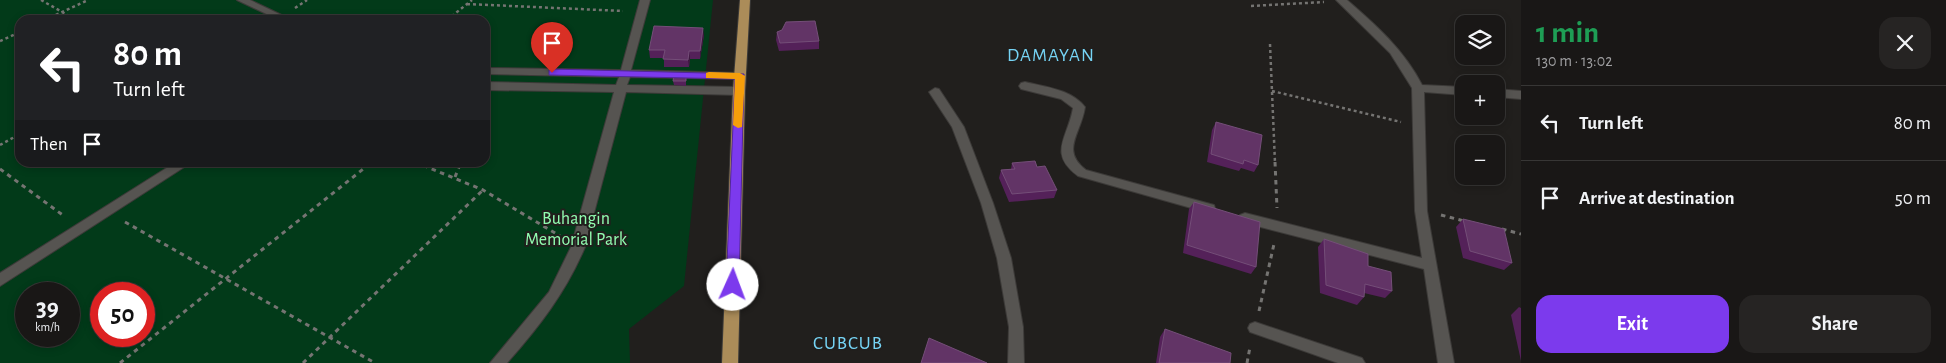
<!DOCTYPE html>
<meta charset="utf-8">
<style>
body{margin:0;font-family:"Alegreya Sans",sans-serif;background:#262423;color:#f1f3f6;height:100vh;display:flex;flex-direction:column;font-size:19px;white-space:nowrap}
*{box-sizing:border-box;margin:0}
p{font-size:16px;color:#9f9fa1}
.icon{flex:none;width:28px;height:28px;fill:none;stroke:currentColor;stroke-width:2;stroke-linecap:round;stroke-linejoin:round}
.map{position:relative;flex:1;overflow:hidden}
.drawer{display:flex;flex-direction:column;background:#191716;width:425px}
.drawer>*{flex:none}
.guide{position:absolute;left:15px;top:15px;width:475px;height:152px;border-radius:15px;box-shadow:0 2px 8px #0003,0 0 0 1px #373635;background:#202124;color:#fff;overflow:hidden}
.controls{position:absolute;left:1455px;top:15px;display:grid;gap:10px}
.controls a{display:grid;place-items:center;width:50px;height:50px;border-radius:10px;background:#191716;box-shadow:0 2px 8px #0003,0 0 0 1px #373635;font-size:25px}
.speed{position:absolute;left:15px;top:282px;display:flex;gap:10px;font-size:25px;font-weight:700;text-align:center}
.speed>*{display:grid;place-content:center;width:65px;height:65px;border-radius:50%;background:#191716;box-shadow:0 2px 8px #0003,0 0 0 1px #373635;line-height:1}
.speed small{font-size:12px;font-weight:400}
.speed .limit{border:8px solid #d22;background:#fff;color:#111}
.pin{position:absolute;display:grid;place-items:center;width:42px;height:42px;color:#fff;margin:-51px -21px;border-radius:50% 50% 50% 0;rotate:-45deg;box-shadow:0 0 5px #0007}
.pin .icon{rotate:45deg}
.me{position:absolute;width:55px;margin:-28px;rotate:2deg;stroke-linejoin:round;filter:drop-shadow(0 0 4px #0008)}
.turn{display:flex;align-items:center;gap:18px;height:105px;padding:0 15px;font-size:22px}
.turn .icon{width:65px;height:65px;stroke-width:2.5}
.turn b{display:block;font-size:35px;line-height:42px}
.then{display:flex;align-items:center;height:48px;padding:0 15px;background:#0003;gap:10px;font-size:19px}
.round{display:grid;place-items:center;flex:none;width:52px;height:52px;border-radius:15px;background:#262423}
.headline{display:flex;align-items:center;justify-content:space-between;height:85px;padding:0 15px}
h1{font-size:30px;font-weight:700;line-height:38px;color:#1e9e55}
.button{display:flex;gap:10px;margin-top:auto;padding:10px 15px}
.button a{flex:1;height:58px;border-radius:15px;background:#7c3aed;color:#fff;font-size:20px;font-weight:700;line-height:58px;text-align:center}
.button a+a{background:#262423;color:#f1f3f6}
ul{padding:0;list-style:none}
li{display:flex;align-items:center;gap:15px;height:75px;padding:0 15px;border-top:1px solid #373635}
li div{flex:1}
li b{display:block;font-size:19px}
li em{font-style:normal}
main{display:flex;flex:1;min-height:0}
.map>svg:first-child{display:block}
.green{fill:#023a19;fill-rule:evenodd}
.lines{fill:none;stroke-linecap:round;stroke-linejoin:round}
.minor-casing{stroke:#3c3a38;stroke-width:2}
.major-casing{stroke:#3c3a38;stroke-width:2}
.path-far1{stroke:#757472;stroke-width:2.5;stroke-dasharray:3 3;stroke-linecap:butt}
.path{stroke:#757472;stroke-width:3;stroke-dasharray:4.5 4.5;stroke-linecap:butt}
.minor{fill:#565451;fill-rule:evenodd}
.major{fill:#ab8c59;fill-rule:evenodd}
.wall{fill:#542159}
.shaded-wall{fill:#3a183c}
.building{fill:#623466;stroke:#744e78}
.route{fill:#7c3aed;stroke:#51269a}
.slow{fill:#f59e0b}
.labels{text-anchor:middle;stroke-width:4;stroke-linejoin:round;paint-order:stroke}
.park-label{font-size:18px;fill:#91fdb0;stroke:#211f1d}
.neighbourhood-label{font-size:19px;letter-spacing:1px;fill:#76d4f5;stroke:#211f1d}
</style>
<main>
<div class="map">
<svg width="1521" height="363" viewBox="0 0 1521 363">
<rect width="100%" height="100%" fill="#211f1d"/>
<path class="green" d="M0 0H713L684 286 629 329 630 363H0ZM20 20H485V162H20ZM26 294H69V336H26ZM101 294H144V336H101Z"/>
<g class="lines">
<defs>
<path id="minor" d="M237 0H250L292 20H279Z
M640 0H650L631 70 740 73 745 76 740 79 630 77 627 85 739 87 745 91 739 95 626 92 585 247C566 292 539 327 507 363H490L549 292 571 247 614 92 485 90V82L616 85 619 77 485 74V68L621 70Z
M1336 0H1347C1376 25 1404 50 1422 85L1464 87V95L1424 92 1427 211 1454 363H1438L1424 269 1245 223 1240 221 1238 218 1240 215 1245 213 1422 258 1415 211 1412 88 1390 53Z
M1025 82C1045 87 1071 89 1085 107 1081 134 1060 150 1086 170L1214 205 1215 208 1214 211 1209 213 1078 176C1047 153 1068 138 1073 108L1061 99 1021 89 1019 86 1021 83Z
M935 88 939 89 964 127 993 203 1011 258 1023 327 1024 363H1008L1009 327 997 258 981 203 952 127 929 92Z
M1496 89 1521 91V99L1496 97Z
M176 162H192L0 286V273Z
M1255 322 1362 358 1365 363H1338L1250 332 1248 328 1250 324Z"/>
<path id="major" d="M740 0H750L745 91 738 363H722L733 91Z"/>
</defs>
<use href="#minor" class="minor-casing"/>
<use href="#major" class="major-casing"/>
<path class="path-far1" d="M41 0 76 20
M467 4 623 11
M1251 6 1324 2
M295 8 307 0
M45 20 88 0
M447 20 472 0
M0 41 20 32
M1270 44 1275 163
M1272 91 1401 122
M0 145 20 134
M415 162 417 163"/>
<path class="path" d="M415 162 483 190 560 236
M1275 162 1277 208
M0 169 64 216
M455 177 461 162
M1441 215 1464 221
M125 222 375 363
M1502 229 1521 234
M1259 311 1274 244
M120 363 372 162
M303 363 483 190
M1247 363 1250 347"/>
<use href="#minor" class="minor"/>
<use href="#major" class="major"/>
</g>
<path class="wall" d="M777 32 819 41V49L779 51 776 40Z
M704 35 700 59H690L689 67H664V58H650L649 50Z
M686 75V86L674 85 673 81Z
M1216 122 1258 165 1254 172 1241 168 1239 171 1207 162 1212 130Z
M1012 163 1037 167 1057 190 1054 198 1009 202 999 178 1001 170 1011 169Z
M1194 202 1256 267 1251 274 1183 253 1189 209Z
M1463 219 1512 263 1504 270 1463 258 1456 227Z
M1324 239 1368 266 1392 291 1385 298 1364 293V297L1357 305 1320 293 1318 247Z
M1519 307 1521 308V361L1511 315Z
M1165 329 1230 363H1156L1160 337Z"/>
<path class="shaded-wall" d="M703 28 704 35 700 59V51Z
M689 51 690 59 689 67 688 60Z"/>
<path class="building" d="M815 21 819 41 780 43 777 32 782 30 786 22Z
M654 26 703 28 700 51H689L688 60 663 59 665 50H649Z
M674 75H686V81H673Z
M1216 122 1262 135 1258 165 1244 160 1243 164 1211 154Z
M1035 161 1037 167 1045 166 1057 190 1012 194 1001 170 1015 169 1012 163Z
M1194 202 1260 222 1256 267 1187 245Z
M1463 219 1504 229 1512 263 1470 251Z
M1324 239 1368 254V266L1391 272 1392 291 1365 284 1364 297 1326 285Z
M1165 329 1231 353 1230 363H1159Z
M929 338 987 363H921Z"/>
<path class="route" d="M552 69 744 74 739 285 737 289 733 290 726 285 735 79 549 75V70Z"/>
<path class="slow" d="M709 72 740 73 745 76 742 127 738 128 733 125 735 79 706 78V73Z"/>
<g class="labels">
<g class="park-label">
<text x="576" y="224">Buhangin<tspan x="576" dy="21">Memorial Park</tspan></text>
</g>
<g class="neighbourhood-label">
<text x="1051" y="61">DAMAYAN</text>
<text x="848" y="349">CUBCUB</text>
</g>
</g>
</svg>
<div class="controls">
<a><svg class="icon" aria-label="layers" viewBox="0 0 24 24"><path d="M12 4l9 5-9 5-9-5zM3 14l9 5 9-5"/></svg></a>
<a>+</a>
<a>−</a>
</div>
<div class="speed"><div>39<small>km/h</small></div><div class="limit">50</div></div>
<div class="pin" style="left:552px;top:73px;background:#d93025"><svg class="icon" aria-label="arrive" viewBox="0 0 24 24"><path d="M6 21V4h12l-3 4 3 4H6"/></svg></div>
<svg class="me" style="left:733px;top:285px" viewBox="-20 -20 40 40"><circle r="19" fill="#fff"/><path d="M0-13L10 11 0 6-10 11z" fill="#7c3aed"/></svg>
<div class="guide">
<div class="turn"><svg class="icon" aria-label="left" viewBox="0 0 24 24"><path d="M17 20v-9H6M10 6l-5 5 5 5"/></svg><div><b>80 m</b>Turn left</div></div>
<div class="then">Then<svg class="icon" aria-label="arrive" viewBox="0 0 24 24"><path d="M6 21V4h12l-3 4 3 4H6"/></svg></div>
</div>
</div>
<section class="drawer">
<div class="headline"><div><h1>1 min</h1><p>130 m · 13:02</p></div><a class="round"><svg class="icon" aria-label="close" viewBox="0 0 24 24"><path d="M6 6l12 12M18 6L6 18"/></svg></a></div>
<ul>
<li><svg class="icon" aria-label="left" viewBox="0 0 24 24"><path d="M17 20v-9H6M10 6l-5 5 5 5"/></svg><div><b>Turn left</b></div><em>80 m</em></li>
<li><svg class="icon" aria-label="arrive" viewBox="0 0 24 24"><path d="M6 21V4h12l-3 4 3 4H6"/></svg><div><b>Arrive at destination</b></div><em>50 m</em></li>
</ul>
<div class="button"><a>Exit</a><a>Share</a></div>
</section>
</main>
